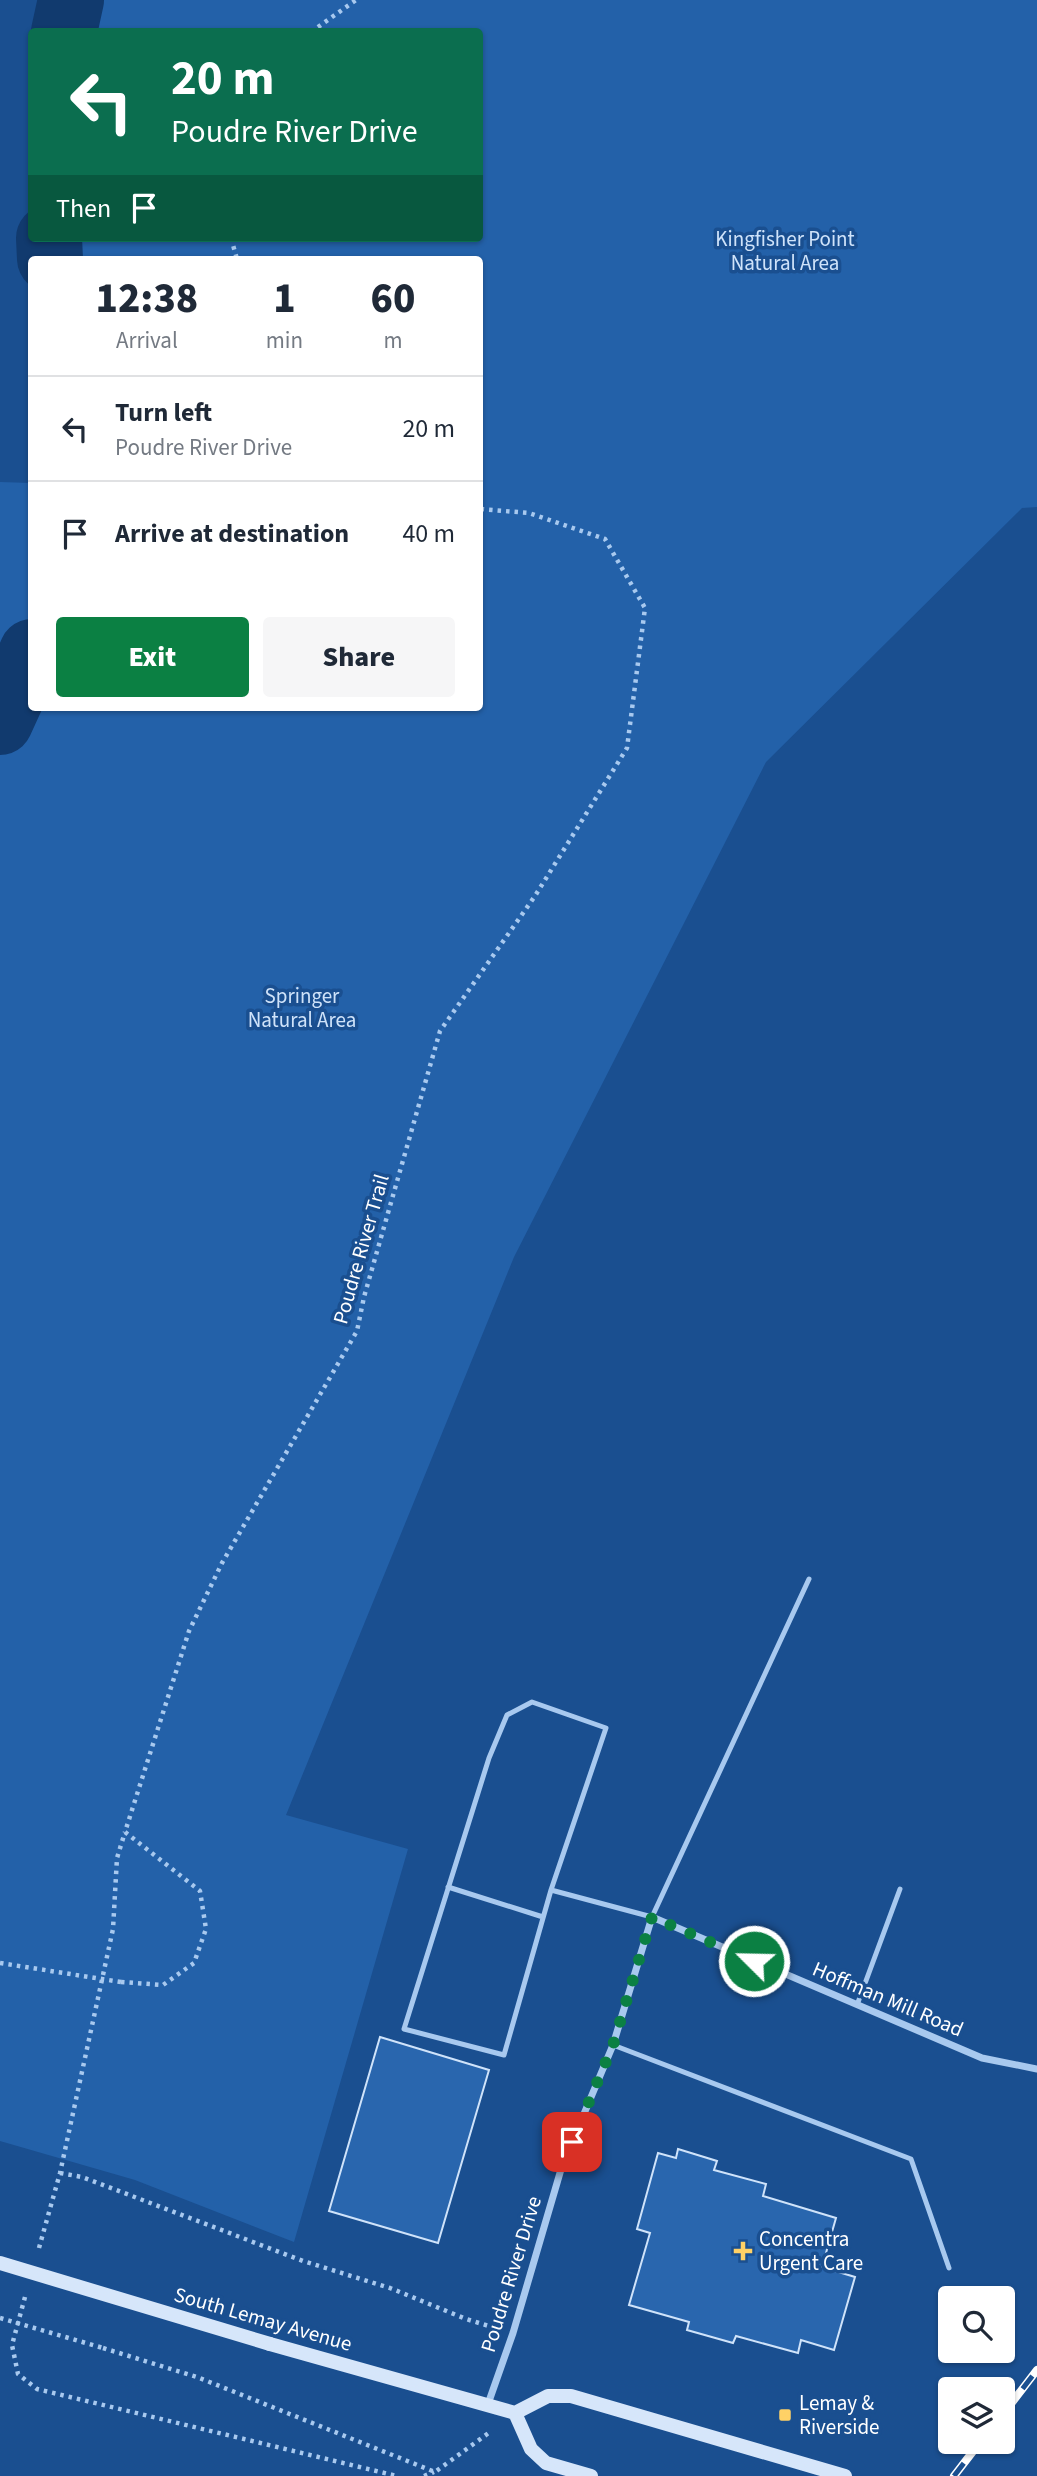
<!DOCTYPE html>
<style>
body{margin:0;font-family:"Source Sans 3",sans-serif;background:#f6f6f7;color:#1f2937;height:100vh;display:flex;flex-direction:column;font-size:26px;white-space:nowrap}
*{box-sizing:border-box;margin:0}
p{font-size:23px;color:#747a83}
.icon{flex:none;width:38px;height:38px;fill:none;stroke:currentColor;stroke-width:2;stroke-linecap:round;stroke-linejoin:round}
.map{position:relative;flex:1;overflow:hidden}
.details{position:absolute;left:28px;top:256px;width:455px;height:455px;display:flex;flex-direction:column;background:#fff;border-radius:7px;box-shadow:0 2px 5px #0004}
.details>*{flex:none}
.guide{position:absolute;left:28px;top:28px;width:455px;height:214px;border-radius:7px;box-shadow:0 2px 5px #0004;background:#0b6e4f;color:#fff;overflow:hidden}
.fabs{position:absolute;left:938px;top:2286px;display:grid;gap:14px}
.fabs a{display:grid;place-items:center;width:77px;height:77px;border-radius:7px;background:#fff;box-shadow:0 2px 5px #0004;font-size:35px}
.pin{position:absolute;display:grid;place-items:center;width:60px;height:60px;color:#fff;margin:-30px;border-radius:14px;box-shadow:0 4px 10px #0006}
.me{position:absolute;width:77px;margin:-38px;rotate:293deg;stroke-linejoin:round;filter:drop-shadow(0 0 5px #0008)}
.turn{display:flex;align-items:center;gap:24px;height:147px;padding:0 28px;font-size:32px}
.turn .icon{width:91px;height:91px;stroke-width:2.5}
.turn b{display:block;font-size:49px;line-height:60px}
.then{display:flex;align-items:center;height:66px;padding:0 28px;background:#0003;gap:14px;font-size:26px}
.eta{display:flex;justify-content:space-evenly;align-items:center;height:119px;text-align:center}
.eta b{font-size:42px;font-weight:800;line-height:49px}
.cta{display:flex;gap:14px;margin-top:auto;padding:14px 28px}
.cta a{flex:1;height:80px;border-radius:7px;background:#0b8043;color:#fff;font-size:28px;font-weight:800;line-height:80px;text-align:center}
.cta a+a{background:#f6f6f7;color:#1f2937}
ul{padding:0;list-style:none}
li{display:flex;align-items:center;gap:21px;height:105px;padding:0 28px;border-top:2px solid #e0e1e3}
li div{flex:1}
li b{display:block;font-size:26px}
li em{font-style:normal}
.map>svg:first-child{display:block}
.green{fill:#2361a9}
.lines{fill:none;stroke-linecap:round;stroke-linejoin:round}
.river{stroke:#113a6e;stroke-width:66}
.building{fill:#2966ae;stroke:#cfe3fa;stroke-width:2}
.path{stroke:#a8c9ef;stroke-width:4.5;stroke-dasharray:3.5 5;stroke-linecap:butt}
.lane{stroke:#a8c9ef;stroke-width:5}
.street{stroke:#a8c9ef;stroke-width:7}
.secondary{stroke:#d6e6fa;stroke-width:14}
.rail-casing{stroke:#fff;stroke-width:8}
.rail{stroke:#1a4f90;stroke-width:5;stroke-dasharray:16;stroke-linecap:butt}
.path-bridge{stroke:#a8c9ef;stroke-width:4.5;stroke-dasharray:3.5 5;stroke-linecap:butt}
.secondary-bridge{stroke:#d6e6fa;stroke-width:14}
.route{stroke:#0b8043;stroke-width:12;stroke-dasharray:0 21.6}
.poi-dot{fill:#ffd166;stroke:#1a4f90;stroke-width:2.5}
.labels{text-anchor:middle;stroke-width:7;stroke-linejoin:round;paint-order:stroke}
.park-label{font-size:21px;fill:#cfe3fa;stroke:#1a4f90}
.street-label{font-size:21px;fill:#fff;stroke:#1a4f90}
.poi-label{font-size:21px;fill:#fff;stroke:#1a4f90;text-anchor:start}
</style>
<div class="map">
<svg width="1037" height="2476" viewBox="0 0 1037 2476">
<rect width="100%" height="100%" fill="#1a4f90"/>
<path class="green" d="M71 0H1037V507L1022 508 766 762 514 1257 286 1815 408 1849 294 2242 135 2180 0 2141V482L31 483 32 707H480V259H50L49 238H480V32L64 31Z"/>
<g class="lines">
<path class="river" d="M64 32 71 0
M49 238 50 259
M0 722 32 652"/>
</g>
<path class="building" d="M380 2037 489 2070 438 2243 329 2211Z
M678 2149 717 2161 714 2170 766 2184 763 2196 836 2218 822 2267 855 2277 834 2350 801 2340 798 2353 736 2336 733 2343 687 2330 689 2322 629 2305 650 2233 637 2229 658 2153 676 2158Z"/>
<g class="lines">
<path class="path" d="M311 32 356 0
M231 238 237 259
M121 1982 163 1985 194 1963 206 1929 200 1891 125 1832 189 1631 222 1563 357 1331 364 1297 440 1031 535 896 627 748 645 608 605 539 529 513 480 509
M60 2173 82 2177 303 2261 390 2288 466 2319 492 2327
M39 2248 60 2173 113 1929 117 1858 125 1832
M25 2297 12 2345 18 2374 37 2389 397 2476
M103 2348 197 2377 435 2472 490 2432
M424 2476 434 2472"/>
<path class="lane" d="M448 1887 543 1917
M551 1890 606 1728 532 1702 507 1715 489 1758 404 2029 504 2055 551 1890 652 1917 809 1579
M857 2005 900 1889
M613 2045 911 2159 949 2268"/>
<path class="street" d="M488 2404 513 2333 562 2166 613 2045 652 1917 982 2058 1037 2069"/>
<path class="secondary" d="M270 2344 515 2413 548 2396H571L845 2476
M515 2413 531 2449 546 2463 591 2476"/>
<defs>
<path id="rail" d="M1003 2414 1037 2370
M954 2476 981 2441"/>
</defs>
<use href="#rail" class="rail-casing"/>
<use href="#rail" class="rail"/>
<path class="path-bridge" d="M0 1963 121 1982
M0 2318 103 2348"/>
<path class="secondary-bridge" d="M0 2263 270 2344"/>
</g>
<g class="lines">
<path class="route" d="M572 2142 613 2045 652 1917 754 1961"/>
</g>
<g class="poi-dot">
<path d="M739.5 2240.5h7v7h7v7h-7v7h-7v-7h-7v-7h7z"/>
<rect x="778" y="2408" width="14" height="14" rx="3.5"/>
</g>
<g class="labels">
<g class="park-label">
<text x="785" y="246">Kingfisher Point<tspan x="785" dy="24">Natural Area</tspan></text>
<text x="302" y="1003">Springer<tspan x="302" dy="24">Natural Area</tspan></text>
</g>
<g class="street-label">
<text transform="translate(361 1249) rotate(-74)" y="7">Poudre River Trail</text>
<text transform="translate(888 1999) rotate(23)" y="7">Hoffman Mill Road</text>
<text transform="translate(511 2274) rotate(-73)" y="7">Poudre River Drive</text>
<text transform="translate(263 2319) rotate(16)" y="7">South Lemay Avenue</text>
</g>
<g class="poi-label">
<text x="759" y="2246">Concentra<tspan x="759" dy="24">Urgent Care</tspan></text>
<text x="799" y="2410">Lemay &amp;<tspan x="799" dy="24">Riverside</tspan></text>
</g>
</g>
</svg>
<div class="fabs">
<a><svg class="icon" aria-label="search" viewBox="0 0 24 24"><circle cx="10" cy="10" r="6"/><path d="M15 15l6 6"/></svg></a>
<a><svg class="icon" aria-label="layers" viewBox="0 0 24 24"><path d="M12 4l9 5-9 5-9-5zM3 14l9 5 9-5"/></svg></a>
</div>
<div class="pin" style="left:572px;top:2142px;background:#d93025"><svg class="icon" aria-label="arrive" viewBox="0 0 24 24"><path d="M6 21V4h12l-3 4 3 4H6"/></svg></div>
<svg class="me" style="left:754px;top:1961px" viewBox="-20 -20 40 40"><circle r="17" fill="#0b8043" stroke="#fff" stroke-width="3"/><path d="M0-11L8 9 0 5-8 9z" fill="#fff"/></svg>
<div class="guide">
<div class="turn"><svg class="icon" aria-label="left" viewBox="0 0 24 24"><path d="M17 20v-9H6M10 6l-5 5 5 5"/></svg><div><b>20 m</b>Poudre River Drive</div></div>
<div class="then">Then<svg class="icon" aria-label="arrive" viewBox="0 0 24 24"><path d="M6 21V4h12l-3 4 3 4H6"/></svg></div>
</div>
<section class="details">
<div class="eta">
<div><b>12:38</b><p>Arrival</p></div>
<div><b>1</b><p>min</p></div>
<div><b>60</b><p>m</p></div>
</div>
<ul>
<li><svg class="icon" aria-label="left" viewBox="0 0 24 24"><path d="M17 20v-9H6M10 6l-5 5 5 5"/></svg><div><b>Turn left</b><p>Poudre River Drive</p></div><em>20 m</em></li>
<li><svg class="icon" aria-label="arrive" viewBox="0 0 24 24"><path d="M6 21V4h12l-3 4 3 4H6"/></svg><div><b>Arrive at destination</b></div><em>40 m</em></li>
</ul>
<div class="cta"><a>Exit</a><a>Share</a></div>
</section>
</div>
